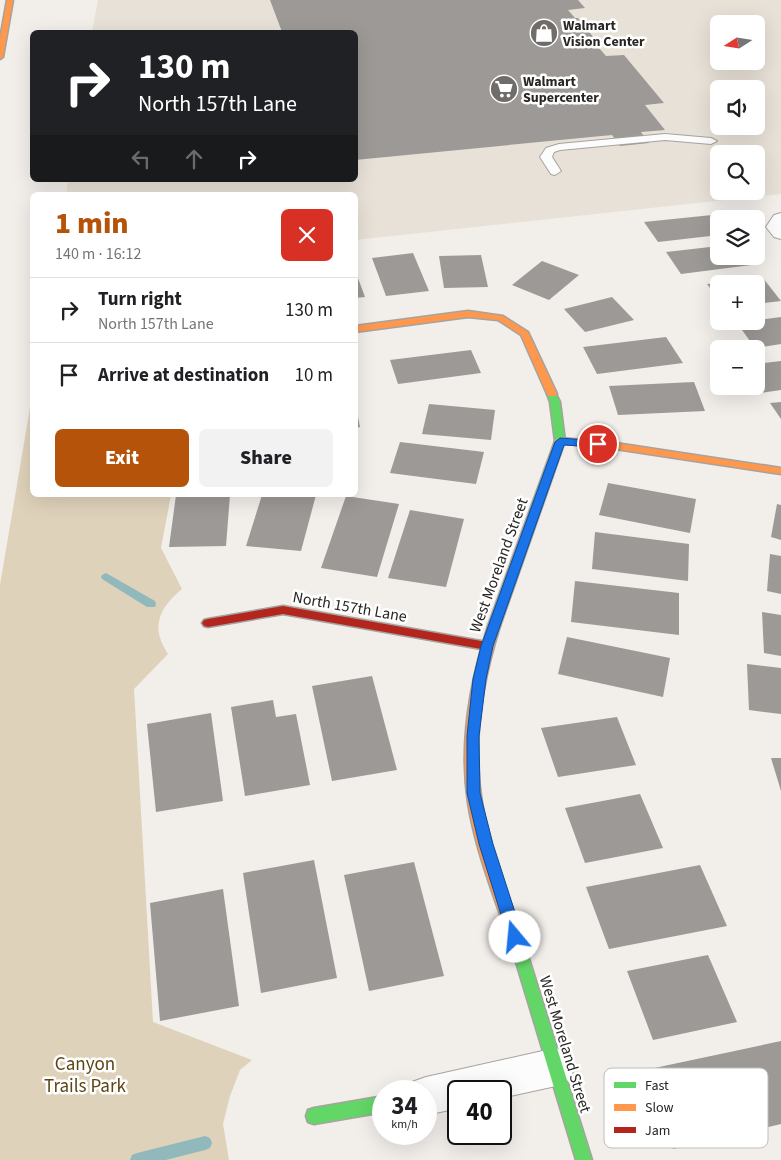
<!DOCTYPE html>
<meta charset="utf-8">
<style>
body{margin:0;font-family:"Source Sans 3",sans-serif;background:#f2f2f2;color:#202124;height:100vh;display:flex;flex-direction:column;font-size:19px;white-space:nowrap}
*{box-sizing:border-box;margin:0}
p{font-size:16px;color:#757577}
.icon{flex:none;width:28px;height:28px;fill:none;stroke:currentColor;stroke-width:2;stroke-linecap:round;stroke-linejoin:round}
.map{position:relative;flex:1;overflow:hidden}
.side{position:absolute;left:30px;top:192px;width:328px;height:305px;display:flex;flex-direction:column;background:#fff;border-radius:8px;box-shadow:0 5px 20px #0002}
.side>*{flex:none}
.hud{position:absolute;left:30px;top:30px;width:328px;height:152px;border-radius:8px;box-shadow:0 5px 20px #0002;background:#202124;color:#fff;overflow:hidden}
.needle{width:32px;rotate:258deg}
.buttons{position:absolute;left:710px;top:15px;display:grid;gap:10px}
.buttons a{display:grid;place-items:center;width:55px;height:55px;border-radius:8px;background:#fff;box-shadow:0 5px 20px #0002;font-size:25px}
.speed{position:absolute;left:372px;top:1080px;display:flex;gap:10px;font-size:25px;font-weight:700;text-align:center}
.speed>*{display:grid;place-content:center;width:65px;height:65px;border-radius:50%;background:#fff;box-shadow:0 5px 20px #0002;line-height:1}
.speed small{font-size:12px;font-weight:400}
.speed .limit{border:2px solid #111;border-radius:8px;background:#fff;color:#111}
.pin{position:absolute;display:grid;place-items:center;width:42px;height:42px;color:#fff;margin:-21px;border:2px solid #fff;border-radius:50%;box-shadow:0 1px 5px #0007}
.me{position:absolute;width:55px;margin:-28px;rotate:343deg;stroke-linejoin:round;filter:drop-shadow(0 0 4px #0008)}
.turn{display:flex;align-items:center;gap:18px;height:105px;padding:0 25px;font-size:22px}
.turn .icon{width:65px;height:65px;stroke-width:2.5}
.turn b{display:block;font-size:35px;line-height:42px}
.lanes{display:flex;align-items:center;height:48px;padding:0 25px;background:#0003;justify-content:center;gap:25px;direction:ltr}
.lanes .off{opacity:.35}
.round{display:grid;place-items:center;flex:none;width:52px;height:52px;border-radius:8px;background:#f2f2f2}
.head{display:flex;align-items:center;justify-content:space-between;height:85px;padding:0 25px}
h1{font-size:30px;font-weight:800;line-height:38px;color:#b45309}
.action{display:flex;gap:10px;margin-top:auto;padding:10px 25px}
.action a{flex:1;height:58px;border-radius:8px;background:#b45309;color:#fff;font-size:20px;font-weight:800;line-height:58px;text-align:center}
.action a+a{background:#f2f2f2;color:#202124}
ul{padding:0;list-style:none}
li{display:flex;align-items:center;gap:15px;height:65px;padding:0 25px;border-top:1px solid #e0e0e0}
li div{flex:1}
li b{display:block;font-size:19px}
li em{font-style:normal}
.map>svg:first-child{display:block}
.built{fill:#e8e1d7;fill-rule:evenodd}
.green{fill:#dfd2bb}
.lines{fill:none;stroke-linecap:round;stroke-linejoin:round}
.stream{fill:#91b9bb;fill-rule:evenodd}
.building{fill:#9c9996}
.lane-casing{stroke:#a6a39f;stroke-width:2}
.street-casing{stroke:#a6a39f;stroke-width:2}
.fast-casing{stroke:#a6a39f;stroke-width:3}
.slow-casing{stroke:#a6a39f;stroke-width:3}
.jam-casing{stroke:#a6a39f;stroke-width:3}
.lane{fill:#fdfcfc;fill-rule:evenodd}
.street{fill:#fdfcfc;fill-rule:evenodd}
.fast{fill:#63d668;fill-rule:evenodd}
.slow{fill:#ff974d;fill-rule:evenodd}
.jam{fill:#b3261e;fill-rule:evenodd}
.route{fill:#1a73e8;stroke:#114b97}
.labels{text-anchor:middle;stroke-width:5;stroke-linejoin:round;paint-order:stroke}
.far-poi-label{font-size:14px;font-weight:bold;fill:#282623;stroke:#fff;text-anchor:start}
.street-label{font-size:16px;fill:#282623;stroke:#fff}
.near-park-label{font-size:19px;fill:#5d4512;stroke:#fff}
.key{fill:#fff;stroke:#bebebd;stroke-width:1}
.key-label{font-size:14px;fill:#282623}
</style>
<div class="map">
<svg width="781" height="1160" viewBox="0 0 781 1160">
<rect width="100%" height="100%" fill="#f2eeea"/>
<path class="built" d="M98 0H781V194L355 240V195H66L68 180H355V32H92ZM719 24H756V61H719ZM719 89H756V126H719ZM719 154H756V191H719Z"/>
<path class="green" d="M32 396V495H171L161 548 182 589C159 608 150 627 168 654L134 689 153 1022 252 1060 240 1070 230 1096 223 1124 229 1160H0V585Z"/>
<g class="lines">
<path class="stream" d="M106 573 155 601 156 604 155 607H147L102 579 101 577 102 575Z
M205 1136 210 1138 212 1143 210 1148 205 1150 166 1160H130L132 1155 137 1153Z"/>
</g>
<path class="building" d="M270 0H578L585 8 568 10 575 18H578L602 48H599L606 56 624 55 664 103 645 105 665 130 641 132 649 143 620 146 612 135 355 160V32H282Z
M712 215 719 223V235L658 242 644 222Z
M719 246V256H744L751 265 681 274 666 252Z
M413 253 429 291 386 296 372 258Z
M481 255 488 287 444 288 439 256Z
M542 261 579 275 549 300 512 285Z
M355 270 365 297 355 298Z
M763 278 781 301 756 304V284H723Z
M719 283V300L707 284Z
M612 297 634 320 585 332 564 309Z
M781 317V344L755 348 737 323Z
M666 337 683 363 597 374 583 347Z
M471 350 481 373 398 384 390 360Z
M781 361V390L760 393 755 386 756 364Z
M694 382 705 411 618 415 609 386Z
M781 402V419L770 403Z
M429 404 495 410 491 440 422 434Z
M355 407H356L360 427 355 428Z
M400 442 484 452 476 484 390 473Z
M608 483 696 499 690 533 599 515Z
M176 495H230L226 546 169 547Z
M262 495H316L301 551 246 546Z
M346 496 399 504 377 577 321 568Z
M777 504 781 505V540L771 537Z
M410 510 464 519 446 587 388 578Z
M595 532 689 544 688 581 592 569Z
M770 554 781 556V594L767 591Z
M575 581 679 593V635L571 622Z
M762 612 781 615V656L764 653Z
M567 637 670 658 663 697 558 674Z
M747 664 781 668V714L749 710Z
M372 676 397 770 332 781 312 686Z
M273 700 276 717 296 714 310 785 245 796 231 707Z
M211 713 223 801 156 812 147 724Z
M617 717 636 765 558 777 541 728Z
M771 758H781V791Z
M640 794 663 848 585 863 565 808Z
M314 860 337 978 261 993 243 873Z
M414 862 444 976 369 991 344 875Z
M700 865 727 926 609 949 586 887Z
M223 889 239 1006 160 1021 150 903Z
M708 955 737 1022 653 1040 627 971Z
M781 1041V1124L673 1149 645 1070Z"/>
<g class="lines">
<defs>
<path id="lane" d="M665 134 711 138 717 141 711 144 665 140 560 150 554 152 552 157 561 171 555 175 551 174 540 157 546 148 559 144Z"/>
<path id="street" d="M781 213V239L774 237 766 227 774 215Z
M556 1048 569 1054 575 1067 569 1080 556 1086 501 1098V1091H459V1108L426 1115V1091H409L412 1082 426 1077Z"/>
<path id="fast" d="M552 391 555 392 560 402 565 441 500 626 498 629H490L488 626 555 441 550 402 547 394Z
M519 942 524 944 526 949 592 1160H576L512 949 514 944Z
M384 1096V1112L314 1124 308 1122 306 1116 308 1110 314 1108Z"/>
<path id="slow" d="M7 0H13L3 57 0 59V39Z
M468 311 503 316 528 332 557 394 555 396H549L547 394 521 335 498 320 468 317 355 332V326Z
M560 438 609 442 781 468V474L609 448 556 443 555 441 556 439Z
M494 622 498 623 500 626C482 682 472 744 482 803 490 853 511 901 526 949L524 954 519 956 514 954 512 949C496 901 476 853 468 803 459 744 470 682 488 626L490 623Z"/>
<path id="jam" d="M283 606 487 642 491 643 493 646 491 649 487 650 283 614 208 627 204 626 202 623 204 620 208 619Z"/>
</defs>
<use href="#lane" class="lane-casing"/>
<use href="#street" class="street-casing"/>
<use href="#fast" class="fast-casing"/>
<use href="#slow" class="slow-casing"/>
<use href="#jam" class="jam-casing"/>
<use href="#lane" class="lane"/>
<use href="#street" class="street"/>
<use href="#fast" class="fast"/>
<use href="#slow" class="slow"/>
<use href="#jam" class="jam"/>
</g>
<path class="route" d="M560 438 598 441 603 444 598 447 564 445 493 646 486 679 479 736 480 793 493 844 523 937 520 941 515 943 510 941 508 937 479 844 467 793V736L473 679 481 646 555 442Z"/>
<defs>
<symbol id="shop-disc" viewBox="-11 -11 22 22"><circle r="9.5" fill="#6f6c69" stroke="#fff"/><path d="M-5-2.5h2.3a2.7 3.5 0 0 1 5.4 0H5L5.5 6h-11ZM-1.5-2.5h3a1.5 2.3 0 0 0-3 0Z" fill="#fff"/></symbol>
<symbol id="supermarket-disc" viewBox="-11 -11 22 22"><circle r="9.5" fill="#6f6c69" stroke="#fff"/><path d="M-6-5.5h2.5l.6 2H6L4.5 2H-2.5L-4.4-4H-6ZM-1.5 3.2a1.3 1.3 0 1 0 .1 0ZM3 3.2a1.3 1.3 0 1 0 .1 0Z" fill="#fff"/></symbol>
</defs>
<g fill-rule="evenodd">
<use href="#shop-disc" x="528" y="17" width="32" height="32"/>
<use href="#supermarket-disc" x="488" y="73" width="32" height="32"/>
</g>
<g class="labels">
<g class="far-poi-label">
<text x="563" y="30">Walmart<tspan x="563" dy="16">Vision Center</tspan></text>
<text x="523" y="86">Walmart<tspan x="523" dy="16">Supercenter</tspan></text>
</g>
<g class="street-label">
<text transform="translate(498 565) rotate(-70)" y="6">West Moreland Street</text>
<text transform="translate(350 606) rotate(10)" y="6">North 157th Lane</text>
<text transform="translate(566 1044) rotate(73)" y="6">West Moreland Street</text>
</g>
<g class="near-park-label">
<text x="85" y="1070">Canyon<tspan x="85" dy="22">Trails Park</tspan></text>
</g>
</g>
<rect x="604" y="1068" width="164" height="80" rx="8" class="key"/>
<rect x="614" y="1082" width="22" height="6" fill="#63d668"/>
<rect x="614" y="1104" width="22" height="7" fill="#ff974d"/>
<rect x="614" y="1127" width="22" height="6" fill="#b3261e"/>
<g class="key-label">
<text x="645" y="1090">Fast</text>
<text x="645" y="1112">Slow</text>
<text x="645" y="1135">Jam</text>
</g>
</svg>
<div class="buttons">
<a><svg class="needle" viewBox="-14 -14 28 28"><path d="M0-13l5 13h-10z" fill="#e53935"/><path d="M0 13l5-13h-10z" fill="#757577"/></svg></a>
<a><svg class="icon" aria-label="sound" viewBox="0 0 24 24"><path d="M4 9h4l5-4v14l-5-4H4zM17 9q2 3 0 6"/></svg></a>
<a><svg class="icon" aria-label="search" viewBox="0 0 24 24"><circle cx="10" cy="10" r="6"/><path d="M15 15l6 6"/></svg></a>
<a><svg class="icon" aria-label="layers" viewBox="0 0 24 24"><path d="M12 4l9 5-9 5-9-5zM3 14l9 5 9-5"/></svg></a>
<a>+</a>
<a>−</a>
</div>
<div class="speed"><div>34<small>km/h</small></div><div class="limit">40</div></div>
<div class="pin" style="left:598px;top:444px;background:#d93025"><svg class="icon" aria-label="arrive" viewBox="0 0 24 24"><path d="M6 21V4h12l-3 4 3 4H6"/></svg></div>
<svg class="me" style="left:515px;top:937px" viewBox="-20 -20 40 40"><circle r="19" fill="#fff"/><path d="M0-13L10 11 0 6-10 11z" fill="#1a73e8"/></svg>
<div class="hud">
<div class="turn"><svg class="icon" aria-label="right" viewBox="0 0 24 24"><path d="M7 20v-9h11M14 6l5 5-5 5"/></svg><div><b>130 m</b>North 157th Lane</div></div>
<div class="lanes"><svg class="icon off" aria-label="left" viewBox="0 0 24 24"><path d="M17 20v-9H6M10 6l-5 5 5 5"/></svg><svg class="icon off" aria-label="ahead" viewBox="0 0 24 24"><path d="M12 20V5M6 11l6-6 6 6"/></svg><svg class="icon" aria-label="right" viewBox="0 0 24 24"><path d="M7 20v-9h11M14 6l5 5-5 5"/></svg></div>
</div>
<section class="side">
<div class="head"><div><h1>1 min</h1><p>140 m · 16:12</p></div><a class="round" style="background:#d93025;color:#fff"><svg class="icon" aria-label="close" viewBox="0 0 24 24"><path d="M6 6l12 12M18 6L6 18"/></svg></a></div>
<ul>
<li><svg class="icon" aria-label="right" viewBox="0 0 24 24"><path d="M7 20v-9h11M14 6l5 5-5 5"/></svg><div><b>Turn right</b><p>North 157th Lane</p></div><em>130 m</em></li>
<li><svg class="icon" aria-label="arrive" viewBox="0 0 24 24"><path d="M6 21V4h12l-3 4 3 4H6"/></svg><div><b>Arrive at destination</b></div><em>10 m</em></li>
</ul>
<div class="action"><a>Exit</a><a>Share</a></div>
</section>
</div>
